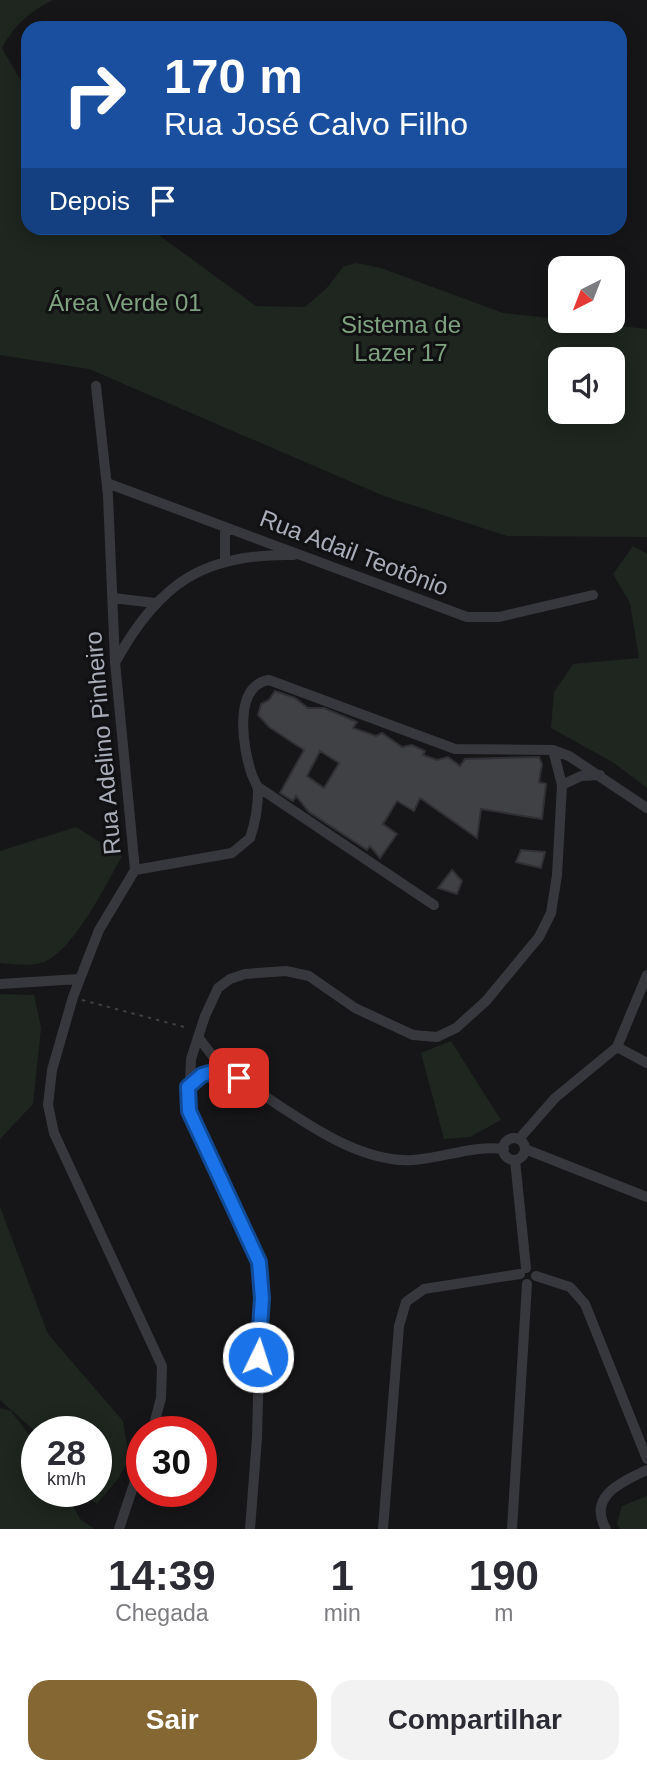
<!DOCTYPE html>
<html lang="pt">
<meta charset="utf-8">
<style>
body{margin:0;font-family:Arial,sans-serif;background:#f2f2f3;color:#2b2b33;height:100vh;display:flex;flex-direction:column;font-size:26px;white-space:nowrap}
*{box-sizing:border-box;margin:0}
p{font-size:23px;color:#7c7c81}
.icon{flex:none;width:38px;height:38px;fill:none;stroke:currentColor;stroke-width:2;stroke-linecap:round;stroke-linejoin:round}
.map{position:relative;height:1529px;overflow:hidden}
.sheet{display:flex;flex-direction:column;background:#fff;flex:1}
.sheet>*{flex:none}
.banner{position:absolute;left:21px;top:21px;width:606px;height:214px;border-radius:21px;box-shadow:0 4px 18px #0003;background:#1a4fa0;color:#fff;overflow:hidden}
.needle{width:46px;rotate:222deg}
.fabs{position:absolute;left:548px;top:256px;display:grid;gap:14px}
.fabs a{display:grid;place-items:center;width:77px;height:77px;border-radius:14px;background:#fff;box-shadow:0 4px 18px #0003;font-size:35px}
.speed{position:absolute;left:21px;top:1416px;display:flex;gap:14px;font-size:35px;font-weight:700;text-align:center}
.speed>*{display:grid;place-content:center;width:91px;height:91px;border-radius:50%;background:#fff;box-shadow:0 4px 18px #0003;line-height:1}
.speed small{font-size:18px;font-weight:400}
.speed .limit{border:10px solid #d22;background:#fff;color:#111}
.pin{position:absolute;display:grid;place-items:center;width:60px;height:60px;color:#fff;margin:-30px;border-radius:14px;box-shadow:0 4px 10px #0006}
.me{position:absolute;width:77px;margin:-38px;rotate:4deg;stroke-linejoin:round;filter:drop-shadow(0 0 5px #0008)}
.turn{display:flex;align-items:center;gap:24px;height:147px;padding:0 28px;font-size:32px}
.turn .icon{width:91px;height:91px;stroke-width:2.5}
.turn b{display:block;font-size:49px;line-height:60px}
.then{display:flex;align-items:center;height:66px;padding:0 28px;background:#0003;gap:14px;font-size:26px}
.eta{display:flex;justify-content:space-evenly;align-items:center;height:119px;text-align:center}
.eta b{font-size:42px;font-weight:800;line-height:49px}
.primary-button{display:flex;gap:14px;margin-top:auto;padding:14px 28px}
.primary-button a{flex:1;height:80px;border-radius:21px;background:#856733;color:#fff;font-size:28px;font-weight:800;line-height:80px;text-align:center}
.primary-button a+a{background:#f2f2f3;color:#2b2b33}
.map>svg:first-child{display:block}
.green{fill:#1e261f;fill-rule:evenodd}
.building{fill:#404145;stroke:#303034;stroke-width:2;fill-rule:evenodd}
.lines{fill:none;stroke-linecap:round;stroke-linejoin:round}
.path{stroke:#3d3f44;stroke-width:2;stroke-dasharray:3.5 5;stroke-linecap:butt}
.street{stroke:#37383d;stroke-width:10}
.route-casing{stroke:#114b97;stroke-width:18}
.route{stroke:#1a73e8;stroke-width:12}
.labels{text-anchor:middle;stroke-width:6;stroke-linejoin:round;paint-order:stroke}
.park-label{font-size:24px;fill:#7fa381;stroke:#111113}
.street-label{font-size:24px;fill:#a8adb8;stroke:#111113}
</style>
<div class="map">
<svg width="647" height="1529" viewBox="0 0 647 1529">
<rect width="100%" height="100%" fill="#161618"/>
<path class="green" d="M0 0H53C29 12 15 25 2 48L28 93V228H149L256 306 305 307 326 289 343 267 356 263 381 268 503 313 647 329V537L507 536 384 496 89 369 0 355ZM560 359H612V411H560Z
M633 546 647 554V788L614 763 551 728 554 692 573 664 639 658 630 603 613 574Z
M76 827 122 856C107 883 74 950 44 962 29 967 15 964 0 963V851Z
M0 994 34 995 41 1028 33 1104 0 1139Z
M451 1041 501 1120 470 1137 444 1139 421 1053Z
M0 1207 48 1334 123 1421 129 1459 118 1479 97 1504 77 1491H96V1432L37 1433 0 1400Z
M0 1408 11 1411 37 1445V1491H65L80 1519 95 1529H0Z
M647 1496V1529H620L617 1524 622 1506Z"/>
<path class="building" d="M275 691 295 698 308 708H324L357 722 353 728 376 736 382 733 402 747 412 745 425 751 423 755 437 760 448 757 460 766 465 759 539 757 542 764 539 782 546 784 542 819 481 809 477 838 420 798 414 811 397 801 383 824 397 834 380 858 370 846 367 850 309 812 296 796 293 801 280 793 304 750 269 727 258 715 261 704 269 700ZM320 751 339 763 324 788 307 776Z
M521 850 545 852 541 868 516 862Z
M452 870 462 881 457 894 438 888Z"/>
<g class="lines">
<path class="path" d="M82 1000 188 1028"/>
<path class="street" d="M96 386 108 496 115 662 135 870 99 930 73 997 52 1070 48 1105 54 1133 162 1366 161 1398 152 1432
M107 483 467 617H499L593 595
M225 560V527
M113 598 155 603
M116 661C159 583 204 553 294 555
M562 785 581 776 600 775
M258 787 434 905
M135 870 232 853 250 838C255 824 258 805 258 790 257 784 254 780 252 775 243 749 232 686 269 680L455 749 553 750 569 756 647 808
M0 984 79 979
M198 1037 222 1068
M617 1047 647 1063
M188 1087 202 1075 222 1068C277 1101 348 1164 413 1160 444 1158 473 1145 504 1149
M503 1149a11 11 0 1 1 22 0a11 11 0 1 1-22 0Z
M519 1139 555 1098 617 1047 647 975
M525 1149 647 1197
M515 1160 526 1268
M536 1276 570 1287 585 1304 647 1459
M119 1529 142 1460
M250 1529 257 1438 261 1278 251 1242 189 1111 191 1059 205 1016 218 988 230 979 245 974 286 971 309 976 355 1008 413 1035 437 1037 456 1028 486 1001 539 937 551 913 557 875 562 785 553 750
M383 1529 399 1326 406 1302 424 1289 520 1274
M512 1529 527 1284
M606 1529C587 1496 622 1482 647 1470"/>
</g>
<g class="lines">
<defs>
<path id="route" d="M239 1078 222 1069 202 1075 188 1087 189 1111 259 1262 262 1298 258 1357"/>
</defs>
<use href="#route" class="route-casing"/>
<use href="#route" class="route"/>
</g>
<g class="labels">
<g class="park-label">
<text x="125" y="311">Área Verde 01</text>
<text x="401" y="333">Sistema de<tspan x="401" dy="28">Lazer 17</tspan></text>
</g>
<g class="street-label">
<text transform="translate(354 553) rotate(21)" y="8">Rua Adail Teotônio</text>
<text transform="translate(103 743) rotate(-95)" y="8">Rua Adelino Pinheiro</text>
</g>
</g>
</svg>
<div class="fabs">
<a><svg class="needle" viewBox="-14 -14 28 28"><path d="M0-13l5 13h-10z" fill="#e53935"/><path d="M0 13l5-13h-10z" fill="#7c7c81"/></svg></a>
<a><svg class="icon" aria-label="sound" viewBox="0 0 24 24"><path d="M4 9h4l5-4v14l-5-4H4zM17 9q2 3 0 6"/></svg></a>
</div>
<div class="speed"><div>28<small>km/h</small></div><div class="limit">30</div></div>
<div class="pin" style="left:239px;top:1078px;background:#d93025"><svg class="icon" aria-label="arrive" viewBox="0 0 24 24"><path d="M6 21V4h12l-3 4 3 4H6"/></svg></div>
<svg class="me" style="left:258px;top:1357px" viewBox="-20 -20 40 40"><circle r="17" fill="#1a73e8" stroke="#fff" stroke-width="3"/><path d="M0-11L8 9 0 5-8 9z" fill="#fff"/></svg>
<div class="banner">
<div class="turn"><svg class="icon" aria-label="right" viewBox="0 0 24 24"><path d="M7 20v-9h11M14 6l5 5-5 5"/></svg><div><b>170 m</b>Rua José Calvo Filho</div></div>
<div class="then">Depois<svg class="icon" aria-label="arrive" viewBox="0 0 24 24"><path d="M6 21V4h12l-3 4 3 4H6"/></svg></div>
</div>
</div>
<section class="sheet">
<div class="eta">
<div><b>14:39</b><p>Chegada</p></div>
<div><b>1</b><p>min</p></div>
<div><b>190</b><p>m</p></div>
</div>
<div class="primary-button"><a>Sair</a><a>Compartilhar</a></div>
</section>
